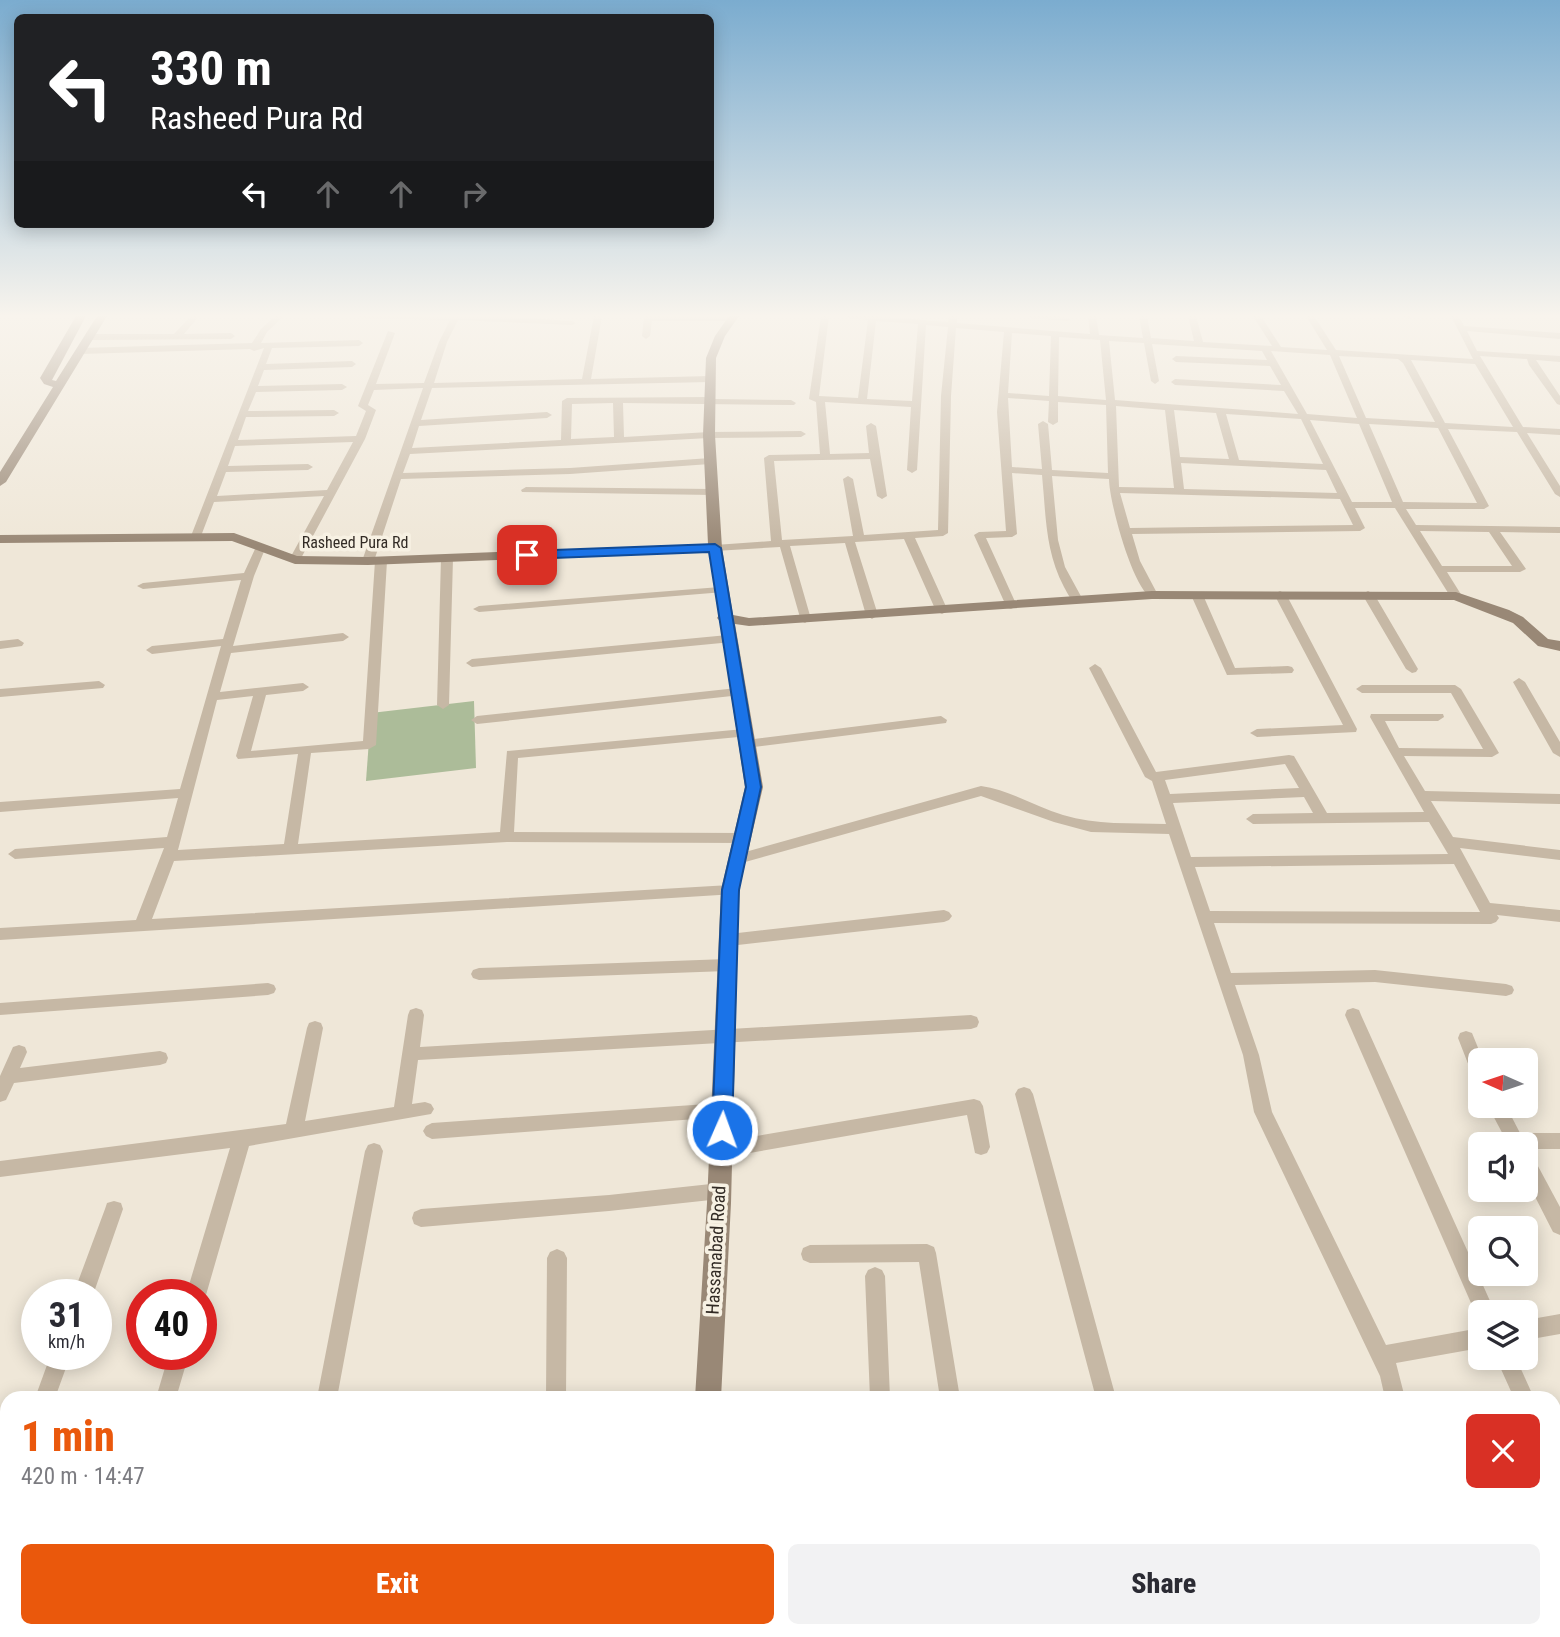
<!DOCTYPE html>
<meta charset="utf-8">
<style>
body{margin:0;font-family:"Roboto Condensed",sans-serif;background:#f2f2f3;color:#2b2b33;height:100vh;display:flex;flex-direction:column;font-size:26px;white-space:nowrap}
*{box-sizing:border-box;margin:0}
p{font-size:23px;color:#7c7c81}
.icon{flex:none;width:38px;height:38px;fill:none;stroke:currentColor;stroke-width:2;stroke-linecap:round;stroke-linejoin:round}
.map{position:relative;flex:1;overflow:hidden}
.drawer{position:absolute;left:0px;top:1391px;width:1561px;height:247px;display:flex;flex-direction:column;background:#fff;border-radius:21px 21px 0 0;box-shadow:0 4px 18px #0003}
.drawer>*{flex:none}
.top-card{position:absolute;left:14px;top:14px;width:700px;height:214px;border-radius:10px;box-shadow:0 4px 18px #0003;background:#202124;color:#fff;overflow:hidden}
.needle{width:46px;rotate:273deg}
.tools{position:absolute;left:1468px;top:1048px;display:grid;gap:14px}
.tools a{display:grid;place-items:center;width:70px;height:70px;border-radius:10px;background:#fff;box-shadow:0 4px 18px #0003;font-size:35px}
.speed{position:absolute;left:21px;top:1279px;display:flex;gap:14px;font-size:35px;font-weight:700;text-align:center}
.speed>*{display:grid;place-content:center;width:91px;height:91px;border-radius:50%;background:#fff;box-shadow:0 4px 18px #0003;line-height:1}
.speed small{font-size:18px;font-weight:400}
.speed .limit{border:10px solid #d22;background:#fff;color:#111}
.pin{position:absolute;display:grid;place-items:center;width:60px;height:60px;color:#fff;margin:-30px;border-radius:14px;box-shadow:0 4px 10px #0006}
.me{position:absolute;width:77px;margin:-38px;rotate:2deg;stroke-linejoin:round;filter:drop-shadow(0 0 5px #0008)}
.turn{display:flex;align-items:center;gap:24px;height:147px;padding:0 21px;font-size:32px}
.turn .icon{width:91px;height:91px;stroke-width:2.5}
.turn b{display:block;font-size:49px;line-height:60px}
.lanes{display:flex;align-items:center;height:66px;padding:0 21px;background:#0003;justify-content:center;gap:35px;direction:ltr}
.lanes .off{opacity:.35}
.round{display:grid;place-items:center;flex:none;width:74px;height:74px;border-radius:10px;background:#f2f2f3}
.overview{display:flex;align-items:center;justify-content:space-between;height:119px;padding:0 21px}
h1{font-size:42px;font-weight:800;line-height:52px;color:#ea580c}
.cta{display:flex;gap:14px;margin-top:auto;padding:14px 21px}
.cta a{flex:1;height:80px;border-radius:10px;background:#ea580c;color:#fff;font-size:28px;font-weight:800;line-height:80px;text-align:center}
.cta a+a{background:#f2f2f3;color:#2b2b33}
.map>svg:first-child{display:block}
.green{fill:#acbc99}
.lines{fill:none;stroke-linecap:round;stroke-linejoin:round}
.street{fill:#c6b8a5;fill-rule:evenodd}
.secondary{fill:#998876;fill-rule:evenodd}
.route{fill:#1a73e8;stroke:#114b97;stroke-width:2}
.labels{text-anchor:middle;stroke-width:7;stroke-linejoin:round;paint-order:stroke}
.far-street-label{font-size:16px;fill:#322b25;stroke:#f7f1e3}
.street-label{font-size:18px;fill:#322b25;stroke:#f7f1e3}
</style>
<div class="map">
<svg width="1560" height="1637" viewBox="0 0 1560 1637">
<rect width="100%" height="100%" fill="#efe7d8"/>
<path class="green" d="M474 701 476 768 366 781 371 713Z"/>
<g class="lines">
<path class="street" d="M191 316H199L184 334 231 333 235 336 231 339 89 340 85 337 89 334H174Z
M275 316H284L267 332 261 343 359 340 363 343 359 346 272 348 266 364 352 361 356 364 352 367 264 370 258 386 342 384 347 387 342 390 256 392 248 411 334 410 339 413 334 416 246 417 238 440 356 436 366 411 358 406 388 331 395 333 376 384 424 383 439 342 450 320 362 318 358 316 511 317 572 321 576 323 572 325 458 320 447 342 434 383 582 379 594 316H602L591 379 710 376 714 379 710 382 432 388 421 420 547 412 552 415 547 418 419 426 412 448 561 440 562 401 567 398 709 397 713 399 791 400 796 403 794 405 623 403 624 437 709 432 801 431 806 434 801 437 709 438 410 454 403 473 570 468 710 458 715 461 710 464 570 474 401 479 374 561 368 564 362 561 423 388 374 390 368 405 376 410 365 439 299 562H291L289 560 324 496 214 502 201 536 196 539 192 538 191 536 264 348 254 351 250 349 80 354 76 351 80 348 252 343 261 329ZM613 403 614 437 571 439 572 404ZM353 442 327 490 217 496 226 472 308 470 313 467 308 464 228 466 235 446Z
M644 316 732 317 736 319 732 321H652L650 336 646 339 642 336Z
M821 316H829L819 396 858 398 868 320 849 318 845 316H877L948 322 949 316H957V323L1090 334 1088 316H1096L1099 335 1143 338 1139 316H1147L1151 338 1194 341 1188 316H1196L1203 342 1272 346 1253 316H1261L1281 347 1327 350 1306 316H1314L1336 350 1473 359 1451 316H1459L1464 326 1560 333V339L1467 331 1477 351 1560 356V362L1536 360 1560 396V405L1557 404 1529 365 1527 359 1480 356 1523 427 1560 429V435L1527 433 1560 486V497L1555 494 1517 432 1448 429 1489 506 1484 509H1406L1416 525 1560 527V533L1500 532 1526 569 1520 572H1447L1462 596 1456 599 1450 596 1395 508H1355L1365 528 1360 531 1132 534 1140 561 1158 595 1152 598C1133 590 1109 501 1109 479L1052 476 1058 540 1065 567 1083 600 1077 603C1070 600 1068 594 1064 587 1045 551 1046 515 1042 475L1012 473 1017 534 1012 537 986 538 1017 606 1011 609 1007 608 974 535 979 532 1006 531 997 412 1004 332 956 328 951 396 948 533 943 536 915 538 948 611 942 614 936 611 904 539 855 542 878 615 872 619 866 615 845 543 790 546 811 619 805 623 801 621 780 547 715 551 710 548 715 545 771 541 764 458 769 455 820 454 816 402 809 399ZM876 321 918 324 912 401 867 399ZM926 325 948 327 941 396 938 530 864 535 853 479 848 476 843 479 853 536 782 540 774 461 870 459 877 496 882 499 887 496 876 426 871 423 866 426 869 453 830 454 825 402 911 407 907 470 912 473 917 470ZM1012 333 1051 336 1049 396 1008 393ZM1059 337 1100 340 1106 400 1058 396ZM1109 341 1144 343 1151 381 1155 384 1159 381 1152 344 1262 351 1267 360 1176 356 1172 359 1176 362 1270 366 1281 385 1175 379 1171 382 1175 385 1284 391 1298 414 1115 400ZM1271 351 1330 355 1357 418 1307 414ZM1339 356 1398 359 1403 363 1435 422 1366 418ZM1411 360 1475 364 1513 427 1445 423ZM1008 398 1049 401 1048 422 1053 425 1058 422V402L1106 405 1108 473 1052 470 1048 424 1043 421 1038 424 1042 469 1012 467ZM1116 406 1165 410 1174 488 1119 487ZM1174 410 1216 413 1229 459 1180 457ZM1226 414 1301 419 1323 464 1239 460ZM1310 420 1359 424 1392 502H1352ZM1369 424 1438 428 1477 503 1403 502ZM1181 463 1326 470 1337 493 1184 489ZM1120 493 1340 499 1353 525 1130 528ZM1420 531 1489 532 1512 566H1442Z
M1027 316H1060L1071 319 1067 321 1031 318Z
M1403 316H1411L1412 317 1408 319Z
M526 487 712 489 717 492 712 495 522 492 521 490Z
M260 546 265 549 254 576 233 646 343 633 349 637 343 641 231 653 220 692 303 683 309 687 303 691 266 695 251 751 363 741 375 561 381 558 387 561 376 745 369 749 311 753 298 844 500 832 507 751 744 729 751 733 749 736 518 758 514 832 742 833 749 838 742 843 507 842 174 861 152 919 730 885 735 886 737 890 735 894 0 940V928L136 920 164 848 15 859 8 854 15 849 167 837 178 798 0 812V802L180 789 221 646 152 654 146 650 152 646 223 639 241 580 143 589 137 586 143 583 244 573 255 549ZM253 696 236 756 238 759 298 754 284 844 178 850 217 700Z
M447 555 453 558 449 705 443 709 437 705 441 558Z
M720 587 726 590 724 592 479 612 473 609 479 606Z
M1280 591 1286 594 1357 729 1356 732 1257 737 1250 733 1257 729 1343 725 1274 594Z
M1368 591 1374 594 1418 669 1416 672 1412 673 1406 669 1362 594Z
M1197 592 1203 595 1235 668 1288 666 1292 667 1294 670 1292 673 1227 675 1191 595Z
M728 635 732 636V642L472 667 466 663 472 659Z
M18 639 24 643 22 646 0 649V641Z
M1095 664 1101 668 1156 772 1289 755 1294 756 1327 813 1424 812 1370 717 1371 714H1443L1444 717 1438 721H1385L1399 748 1483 749 1451 693H1362L1356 689 1362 685H1455L1461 689 1499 753 1492 757 1404 756 1425 791 1560 794V804L1431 801 1453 837 1560 850V860L1460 848 1490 903 1560 910V922L1497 915 1499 918 1496 922 1491 924 1214 923 1231 973 1375 970 1506 984 1512 986 1514 990 1512 994 1506 996 1375 982 1235 985 1259 1055 1272 1112 1386 1345 1480 1328V1348L1396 1363 1405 1398H1385L1380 1376 1254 1112 1243 1055 1169 834 1091 832 1054 822 981 796 738 864 731 859 738 854 981 786C1010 790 1036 807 1063 815 1096 825 1131 823 1166 824L1152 781 1145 777 1089 668ZM1285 764 1299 788 1170 794 1165 780ZM1304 797 1313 813 1253 814 1246 819 1253 824 1429 822 1448 854 1191 857 1173 803ZM1454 864 1480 912 1210 911 1195 867Z
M1519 678 1525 682 1560 742V757L1553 753 1513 682Z
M99 681 105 685 103 688 0 697V689Z
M737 688 743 692 741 695 477 724 471 720 477 716Z
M941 716 947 720 946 723 746 748 739 744 746 740Z
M944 910 949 912 952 916 949 920 944 922 729 946 724 944 721 940 724 936 729 934Z
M727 959 733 961 735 965 733 969 727 971 479 980 473 978 471 974 473 970 479 968Z
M268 983 274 985 276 989 274 993 268 995 0 1015V1003Z
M416 1008 422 1010 424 1015 420 1047 971 1015 977 1017 979 1022 977 1027 971 1029 418 1060 412 1104 425 1102 431 1104 434 1109 431 1114 249 1146 206 1295 201 1302V1295H186L230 1148 0 1177V1161L286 1124 307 1028 309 1023 315 1021 321 1023 323 1028 305 1121 394 1107 408 1015 410 1010Z
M1353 1008 1359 1010 1361 1015 1495 1312H1480V1320L1478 1319 1345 1015 1347 1010Z
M1466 1031 1472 1033 1483 1060H1480V1081L1474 1079 1458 1038 1460 1033Z
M19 1045 25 1047 27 1052 20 1068 160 1051 166 1053 168 1058 166 1063 160 1065 14 1083 6 1100 0 1102V1076L13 1047Z
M1024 1087 1030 1089 1033 1094 1116 1398H1096L1015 1094 1018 1089Z
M974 1099 980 1101 983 1106 990 1147 987 1153 981 1155 975 1153 967 1115 721 1158 715 1156 712 1150 715 1144 721 1142Z
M722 1103 728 1105 731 1110 728 1115 722 1117 432 1139 426 1136 423 1131 426 1126 432 1123Z
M1488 1106H1506L1520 1133H1560V1149H1526V1144H1508Z
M374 1143 380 1145 383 1151 337 1398H317L365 1151 368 1145Z
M1526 1153 1532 1155 1560 1207V1235L1553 1232 1526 1179Z
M720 1183 726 1185 729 1191 726 1197 720 1199 609 1211 421 1227 414 1224 412 1218 414 1212 421 1209 609 1195Z
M114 1201 121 1203 123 1209 93 1295H73L105 1209 107 1203Z
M927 1244 934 1247 936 1253 960 1398H940L919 1262 810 1263 803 1260 801 1254 803 1248 810 1245Z
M557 1249 564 1252 567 1258 566 1398H546L547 1258 550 1252Z
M875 1267 882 1270 885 1276 890 1398H870L865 1276 868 1270Z
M1560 1314V1334L1526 1340V1320Z
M51 1354H71L55 1398H35Z
M169 1354H189L176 1398H156Z
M1496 1358H1516L1534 1398H1514Z
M1554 1493 1560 1496V1537L1554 1535Z
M0 1566H7V1588H0Z
M61 1631H85L84 1637H60Z
M214 1631H238L237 1637H213Z
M355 1631H379L378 1637H354Z
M513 1631H537V1637H513Z
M558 1631H612L609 1637H555Z
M816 1631H840V1637H816Z
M954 1631H978V1637H954Z
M1116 1631H1140V1637H1116Z
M1352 1631H1376L1377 1637H1353Z
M1434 1631H1458L1460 1637H1436Z"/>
<path class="secondary" d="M76 316H86L52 380 56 381 97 316H107L6 482 0 486V472L53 387 44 384 40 378Z
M729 316H739L725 336 716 358 715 435 722 548 733 615 749 618 1152 591 1456 592 1509 610 1523 617 1548 639 1560 641V651L1538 646 1513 623 1454 600 1152 599 749 626 735 624 763 787 739 890 731 1203 721 1398H695L707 1203 721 890 745 787 720 621 717 618 719 615 709 552 368 565 295 564 232 541 0 543V535L234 533 297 556 368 557 708 544 703 435 706 358 715 336Z
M664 1631H694V1637H664Z"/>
</g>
<linearGradient id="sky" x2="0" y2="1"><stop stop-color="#7baccf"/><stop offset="0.58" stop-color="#f8f4ed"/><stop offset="1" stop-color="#f8f4ed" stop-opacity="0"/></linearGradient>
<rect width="1560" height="545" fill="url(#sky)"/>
<path class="route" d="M715 544 721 548 761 787 739 890 732 1130 729 1136 722 1139 715 1136 712 1130 722 890 746 787 709 552 527 559 521 555 527 551Z"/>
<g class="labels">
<g class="far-street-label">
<text x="355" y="548">Rasheed Pura Rd</text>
</g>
<g class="street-label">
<text transform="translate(716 1250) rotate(-87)" y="6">Hassanabad Road</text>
</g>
</g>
</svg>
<div class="tools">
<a><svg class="needle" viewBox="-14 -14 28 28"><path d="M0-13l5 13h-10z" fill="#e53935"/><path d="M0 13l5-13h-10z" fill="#7c7c81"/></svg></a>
<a><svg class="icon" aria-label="sound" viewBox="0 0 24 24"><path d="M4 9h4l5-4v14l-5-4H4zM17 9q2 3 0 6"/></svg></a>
<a><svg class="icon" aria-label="search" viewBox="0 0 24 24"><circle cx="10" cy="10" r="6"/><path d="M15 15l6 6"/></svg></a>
<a><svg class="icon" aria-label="layers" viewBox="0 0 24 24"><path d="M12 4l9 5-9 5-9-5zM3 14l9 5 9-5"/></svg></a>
</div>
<div class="speed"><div>31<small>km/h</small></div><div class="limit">40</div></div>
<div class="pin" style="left:527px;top:555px;background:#d93025"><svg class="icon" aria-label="arrive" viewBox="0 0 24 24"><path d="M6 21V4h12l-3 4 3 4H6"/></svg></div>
<svg class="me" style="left:722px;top:1130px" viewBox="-20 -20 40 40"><circle r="17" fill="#1a73e8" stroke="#fff" stroke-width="3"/><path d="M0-11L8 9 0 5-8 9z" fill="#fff"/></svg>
<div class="top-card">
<div class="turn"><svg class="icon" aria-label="left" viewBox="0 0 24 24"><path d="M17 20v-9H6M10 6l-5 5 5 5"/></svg><div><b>330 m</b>Rasheed Pura Rd</div></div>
<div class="lanes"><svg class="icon" aria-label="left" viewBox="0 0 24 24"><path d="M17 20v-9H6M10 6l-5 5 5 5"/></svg><svg class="icon off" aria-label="ahead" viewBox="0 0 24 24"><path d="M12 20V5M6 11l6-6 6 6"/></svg><svg class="icon off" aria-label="ahead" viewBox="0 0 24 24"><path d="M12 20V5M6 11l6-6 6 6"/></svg><svg class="icon off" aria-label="right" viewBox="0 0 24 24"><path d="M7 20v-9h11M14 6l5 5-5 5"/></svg></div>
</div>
<section class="drawer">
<div class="overview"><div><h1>1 min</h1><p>420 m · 14:47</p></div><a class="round" style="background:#d93025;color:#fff"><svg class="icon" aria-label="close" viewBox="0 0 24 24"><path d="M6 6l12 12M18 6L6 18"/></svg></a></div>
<div class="cta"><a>Exit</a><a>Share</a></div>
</section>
</div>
